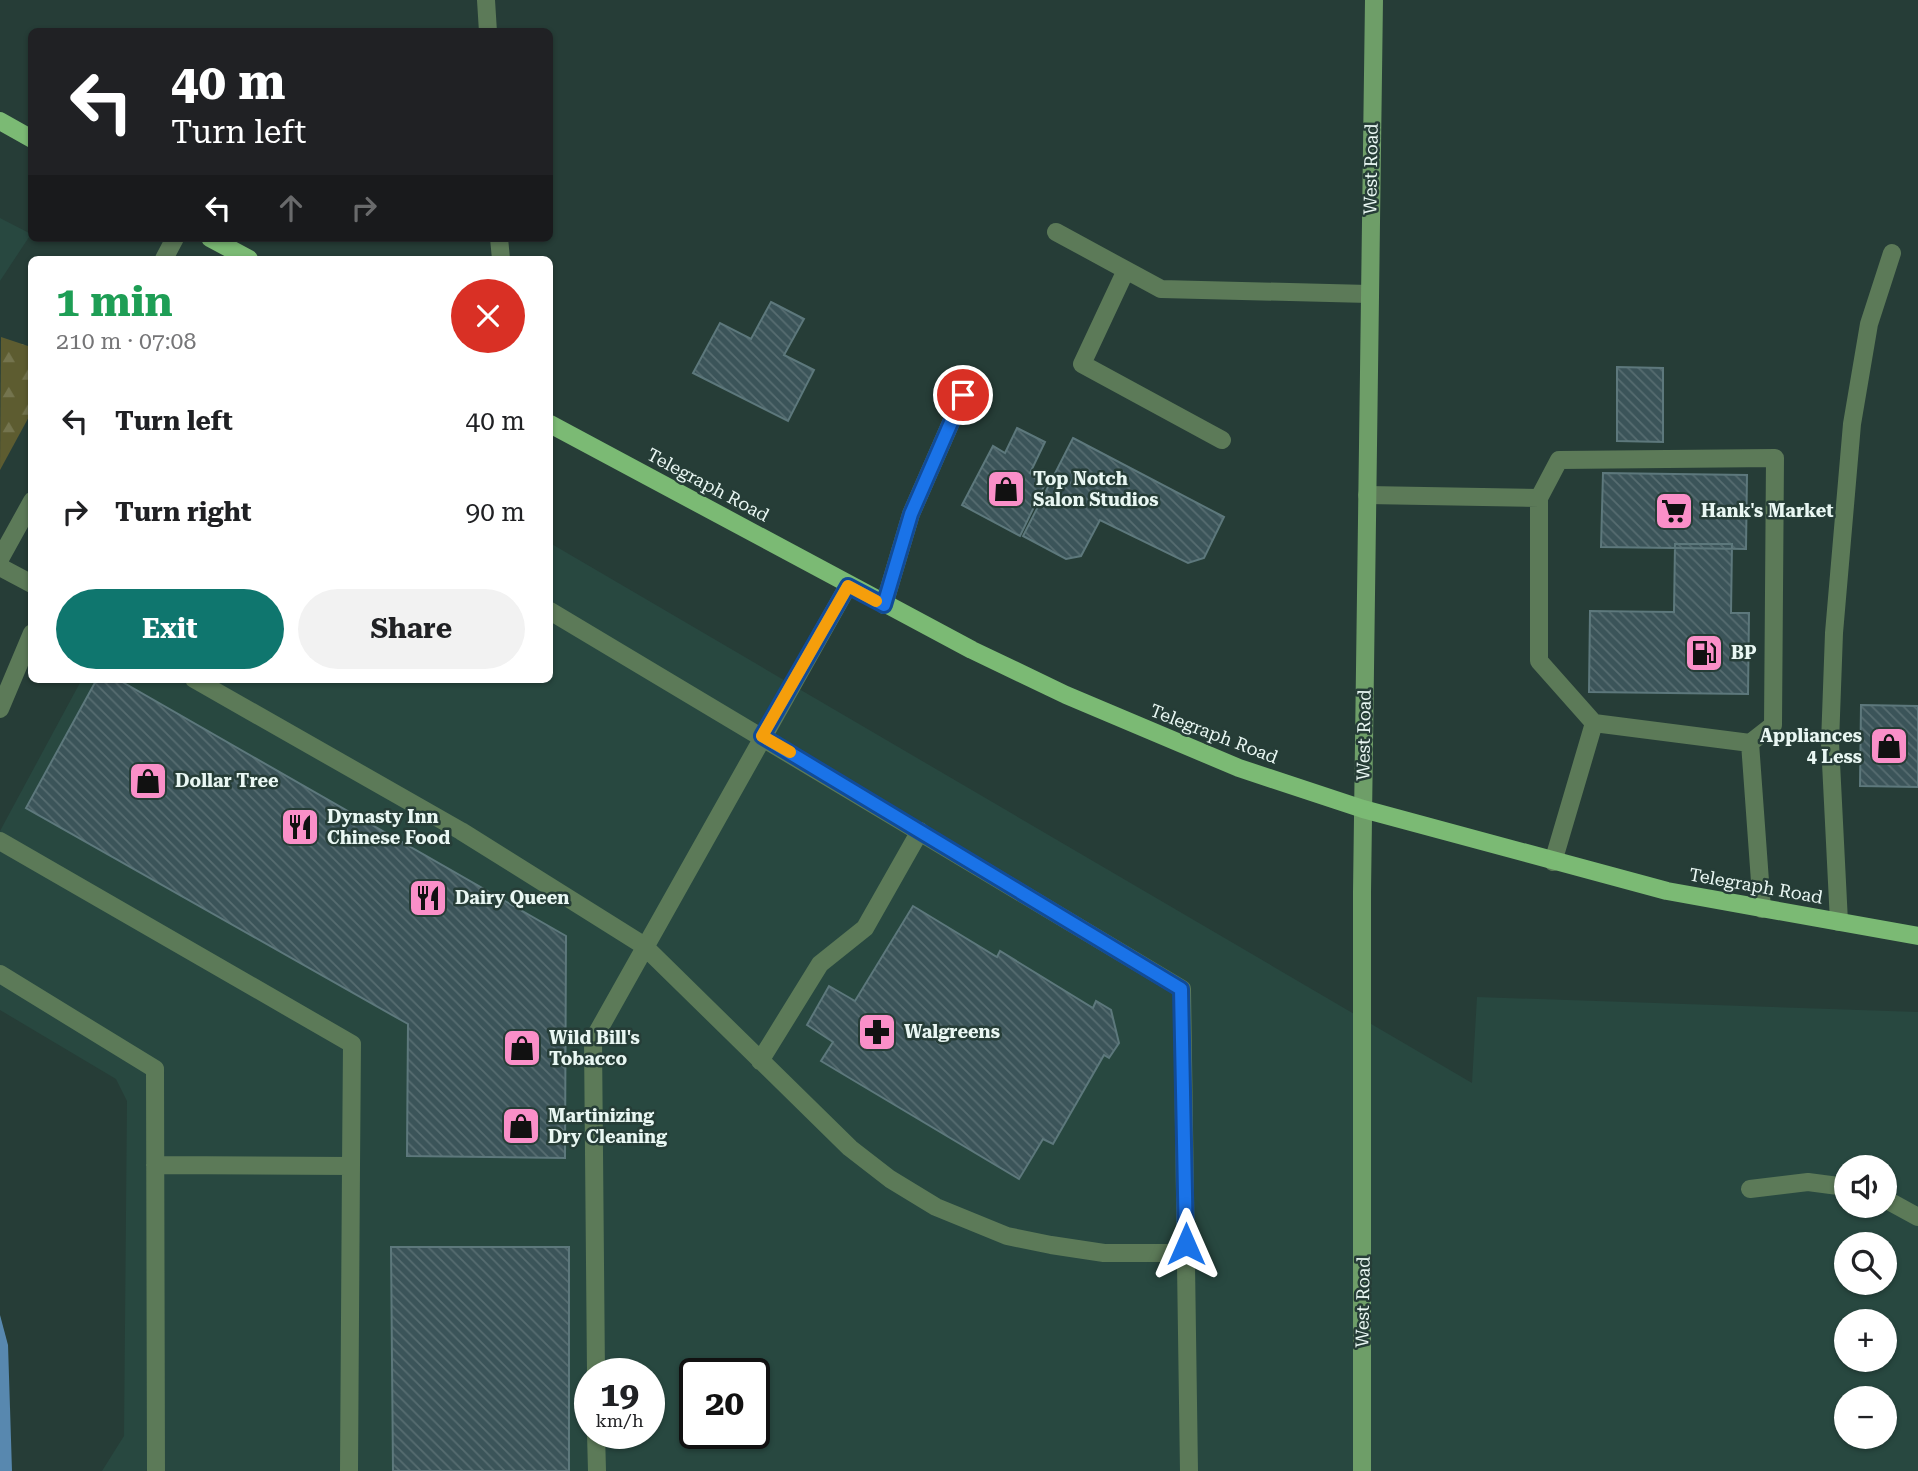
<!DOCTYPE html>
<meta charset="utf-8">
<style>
body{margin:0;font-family:"Roboto Serif",serif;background:#f2f2f2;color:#202124;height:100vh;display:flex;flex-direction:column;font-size:26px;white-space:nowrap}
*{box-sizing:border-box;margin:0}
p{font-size:23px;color:#757577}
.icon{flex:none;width:38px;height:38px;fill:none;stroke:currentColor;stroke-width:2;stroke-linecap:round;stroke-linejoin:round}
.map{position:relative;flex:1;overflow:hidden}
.side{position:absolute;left:28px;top:256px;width:525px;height:427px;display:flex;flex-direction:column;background:#fff;border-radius:10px;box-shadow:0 2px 5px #0004}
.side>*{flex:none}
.guide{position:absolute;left:28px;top:28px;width:525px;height:214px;border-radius:10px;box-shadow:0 2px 5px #0004;background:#202124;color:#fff;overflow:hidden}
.fabs{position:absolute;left:1834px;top:1155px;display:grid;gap:14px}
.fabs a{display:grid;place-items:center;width:63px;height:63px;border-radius:50%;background:#fff;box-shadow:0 2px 5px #0004;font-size:35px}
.speed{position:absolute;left:574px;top:1358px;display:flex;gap:14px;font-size:35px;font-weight:700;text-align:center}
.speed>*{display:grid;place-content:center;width:91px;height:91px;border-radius:50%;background:#fff;box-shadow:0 2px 5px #0004;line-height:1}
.speed small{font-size:18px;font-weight:400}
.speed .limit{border:4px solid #111;border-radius:10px;background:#fff;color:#111}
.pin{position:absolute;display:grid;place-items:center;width:60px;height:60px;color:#fff;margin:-30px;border:4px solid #fff;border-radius:50%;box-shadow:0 2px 7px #0007}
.me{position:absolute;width:77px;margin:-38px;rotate:0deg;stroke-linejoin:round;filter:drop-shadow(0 0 5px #0008)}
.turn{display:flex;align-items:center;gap:24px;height:147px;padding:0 28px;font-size:32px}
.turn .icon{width:91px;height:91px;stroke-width:2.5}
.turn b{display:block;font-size:49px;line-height:60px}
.lanes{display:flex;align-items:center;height:66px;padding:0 28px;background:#0003;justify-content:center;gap:35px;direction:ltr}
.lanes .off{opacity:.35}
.round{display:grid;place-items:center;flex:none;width:74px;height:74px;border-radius:37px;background:#f2f2f2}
.headline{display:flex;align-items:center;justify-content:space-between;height:119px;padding:0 28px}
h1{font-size:42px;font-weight:700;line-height:52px;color:#1e9e55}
.button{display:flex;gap:14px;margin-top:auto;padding:14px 28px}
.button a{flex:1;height:80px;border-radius:42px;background:#0f766e;color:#fff;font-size:28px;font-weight:700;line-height:80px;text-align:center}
.button a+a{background:#f2f2f2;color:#202124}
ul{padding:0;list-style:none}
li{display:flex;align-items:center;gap:21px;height:91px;padding:0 28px}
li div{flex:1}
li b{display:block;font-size:26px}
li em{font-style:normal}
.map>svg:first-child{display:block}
.built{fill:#284840;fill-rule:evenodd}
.forest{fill:url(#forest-firs)}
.water{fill:#5888af}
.building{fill:url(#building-back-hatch);stroke:#5d787c;stroke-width:2}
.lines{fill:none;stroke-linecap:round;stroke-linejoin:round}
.lane{stroke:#5c7a58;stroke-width:18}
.street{stroke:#5c7a58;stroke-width:18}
.secondary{stroke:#6e9e68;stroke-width:18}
.primary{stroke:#7bba74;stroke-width:18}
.route-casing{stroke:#114b97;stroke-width:18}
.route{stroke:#1a73e8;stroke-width:12}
.slow{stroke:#f59e0b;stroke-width:12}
.labels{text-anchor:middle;stroke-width:5;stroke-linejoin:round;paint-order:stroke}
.street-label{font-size:18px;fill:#e9f7f3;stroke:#263d37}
.poi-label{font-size:18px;font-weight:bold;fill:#e9f7f3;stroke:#263d37;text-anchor:start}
</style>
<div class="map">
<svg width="1918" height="1471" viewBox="0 0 1918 1471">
<defs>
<pattern id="forest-firs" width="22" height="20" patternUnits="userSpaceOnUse" patternTransform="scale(1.75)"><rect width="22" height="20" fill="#5d5c30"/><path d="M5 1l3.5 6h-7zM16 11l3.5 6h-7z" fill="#74744e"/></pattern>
<pattern id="building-back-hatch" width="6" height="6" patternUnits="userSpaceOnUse" patternTransform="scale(1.75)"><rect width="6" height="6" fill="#3b5459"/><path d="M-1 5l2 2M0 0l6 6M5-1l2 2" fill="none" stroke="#576d71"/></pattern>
</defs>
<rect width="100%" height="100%" fill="#263d37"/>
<path class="built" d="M0 218 31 234 0 281Z
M550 543 1472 1083 1477 997 1918 1012V1471H102L124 1436 127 1101 116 1079 0 1010V831L82 679H550ZM1846 1167H1885V1206H1846ZM1846 1244H1885V1283H1846ZM1846 1321H1885V1360H1846ZM590 1374H649V1433H590ZM695 1374H754V1433H695ZM1846 1398H1885V1437H1846Z"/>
<path class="forest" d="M1 337 31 347V413L0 470Z"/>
<path class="water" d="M0 1315 8 1345 12 1471H0Z"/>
<path class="building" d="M771 302 804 319 784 355 814 370 788 421 693 373 720 323 751 339Z
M1617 367 1663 368V442L1617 441Z
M1017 428 1045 442 1030 473 1047 480 1020 536 962 505 993 446 1005 453Z
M1073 438 1224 517 1204 558 1188 563 1100 520 1081 556 1066 559 1023 536Z
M1603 473 1747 475 1746 549 1601 547Z
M1675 544H1732L1731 613H1749L1748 694 1589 692 1590 611 1674 612Z
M97 679H117L566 936 565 1158 407 1156 408 1024 26 808Z
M1861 705 1918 706V787L1860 786Z
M913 906 997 957 1000 951 1093 1008 1096 1001 1111 1010 1119 1043 1109 1058 1104 1055 1053 1144 1043 1139 1019 1179 821 1061 833 1042 807 1025 829 986 855 1001Z
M391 1247H569V1471H393Z"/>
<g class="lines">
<path class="lane" d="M1056 232 1161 289 1369 294
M1126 270 1082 364 1222 440
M1367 495 1539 498
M884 605 911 514 963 395
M550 611 1182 989 1189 1471
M194 679 461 831 643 945 850 1148 890 1179 936 1207 1007 1236 1051 1245 1104 1253H1186
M1750 743 1773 725 1775 458 1559 460 1539 498V661L1594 723 1750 743 1762 909
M0 841 352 1044 351 1166 155 1165
M1553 862 1594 723
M1839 922 1830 743 1834 633 1852 424 1869 324 1892 253
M0 974 155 1069 156 1471
M760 1061 820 964 865 928 920 831
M596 1374 593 1040 848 586
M596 1433 597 1471
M349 1471 351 1166"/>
<path class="street" d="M486 0 488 32
M499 238 501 259
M164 259 175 238
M0 559 32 501
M0 567 32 584
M0 709 32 633
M1750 1189 1808 1182 1846 1187
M1885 1199 1918 1217"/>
<path class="secondary" d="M1362 1471V892L1374 0"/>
<path class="primary" d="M0 121 32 139
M210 238 249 259
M550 424 972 650 1066 695 1239 768 1363 809 1667 891 1918 936"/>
</g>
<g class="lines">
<defs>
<path id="route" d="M963 395 911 514 884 605 848 586 762 736 1181 989 1186 1244"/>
</defs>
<use href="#route" class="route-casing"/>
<use href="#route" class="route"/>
<path class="slow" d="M790 752 762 736 848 586 876 601"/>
</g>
<defs>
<symbol id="shop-square" viewBox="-11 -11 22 22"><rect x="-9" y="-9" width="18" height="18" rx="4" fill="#fa8fc8" stroke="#263d37"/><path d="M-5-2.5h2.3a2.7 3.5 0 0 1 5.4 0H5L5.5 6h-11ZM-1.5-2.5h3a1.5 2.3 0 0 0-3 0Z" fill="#111"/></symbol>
<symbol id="supermarket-square" viewBox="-11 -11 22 22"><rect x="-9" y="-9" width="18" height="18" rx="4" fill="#fa8fc8" stroke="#263d37"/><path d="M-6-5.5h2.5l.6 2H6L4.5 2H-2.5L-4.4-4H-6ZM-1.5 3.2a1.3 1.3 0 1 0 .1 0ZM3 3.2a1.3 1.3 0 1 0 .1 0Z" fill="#111"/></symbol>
<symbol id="fuel-square" viewBox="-11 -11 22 22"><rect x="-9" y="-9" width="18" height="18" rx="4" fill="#fa8fc8" stroke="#263d37"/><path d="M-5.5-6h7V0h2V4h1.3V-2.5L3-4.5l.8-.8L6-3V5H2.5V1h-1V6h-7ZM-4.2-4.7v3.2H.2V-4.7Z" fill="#111"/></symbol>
<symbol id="restaurant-square" viewBox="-11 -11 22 22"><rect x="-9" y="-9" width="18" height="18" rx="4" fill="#fa8fc8" stroke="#263d37"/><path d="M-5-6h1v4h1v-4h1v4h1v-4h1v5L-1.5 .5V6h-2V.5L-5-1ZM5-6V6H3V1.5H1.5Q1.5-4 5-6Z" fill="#111"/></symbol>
<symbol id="pharmacy-square" viewBox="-11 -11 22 22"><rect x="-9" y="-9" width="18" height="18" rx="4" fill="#fa8fc8" stroke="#263d37"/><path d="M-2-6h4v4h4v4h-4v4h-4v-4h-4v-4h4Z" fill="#111"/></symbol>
</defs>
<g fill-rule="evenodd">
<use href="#shop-square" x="984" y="467" width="44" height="44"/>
<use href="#supermarket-square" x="1652" y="489" width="44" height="44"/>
<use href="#fuel-square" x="1682" y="631" width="44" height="44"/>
<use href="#shop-square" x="1867" y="724" width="44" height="44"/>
<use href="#shop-square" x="126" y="759" width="44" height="44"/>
<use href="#restaurant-square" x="278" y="805" width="44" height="44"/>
<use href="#restaurant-square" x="406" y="876" width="44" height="44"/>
<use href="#pharmacy-square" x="855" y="1010" width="44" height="44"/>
<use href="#shop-square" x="500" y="1026" width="44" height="44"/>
<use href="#shop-square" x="499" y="1104" width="44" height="44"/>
</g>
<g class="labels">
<g class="street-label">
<text transform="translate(1371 169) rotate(-89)" y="6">West Road</text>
<text transform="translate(708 485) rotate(28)" y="6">Telegraph Road</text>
<text transform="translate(1214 734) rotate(21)" y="6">Telegraph Road</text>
<text transform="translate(1364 735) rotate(-89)" y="6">West Road</text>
<text transform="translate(1756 886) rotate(10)" y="6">Telegraph Road</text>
<text transform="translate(1363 1302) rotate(-89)" y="6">West Road</text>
</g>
<g class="poi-label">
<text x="1033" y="485">Top Notch<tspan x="1033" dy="21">Salon Studios</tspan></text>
<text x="1701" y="517">Hank's Market</text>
<text x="1731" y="659">BP</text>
<text x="1862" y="742" text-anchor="end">Appliances<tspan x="1862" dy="21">4 Less</tspan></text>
<text x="175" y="787">Dollar Tree</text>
<text x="327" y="823">Dynasty Inn<tspan x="327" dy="21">Chinese Food</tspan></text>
<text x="455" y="904">Dairy Queen</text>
<text x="904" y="1038">Walgreens</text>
<text x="549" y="1044">Wild Bill's<tspan x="549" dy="21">Tobacco</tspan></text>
<text x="548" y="1122">Martinizing<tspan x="548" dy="21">Dry Cleaning</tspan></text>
</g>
</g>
</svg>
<div class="fabs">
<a><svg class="icon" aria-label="sound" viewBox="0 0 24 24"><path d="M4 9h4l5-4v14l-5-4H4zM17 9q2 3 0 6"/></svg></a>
<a><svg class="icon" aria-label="search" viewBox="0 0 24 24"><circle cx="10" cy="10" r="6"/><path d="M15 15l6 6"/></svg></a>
<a>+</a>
<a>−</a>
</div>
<div class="speed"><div>19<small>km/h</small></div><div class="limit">20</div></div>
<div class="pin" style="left:963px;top:395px;background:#d93025"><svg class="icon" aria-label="arrive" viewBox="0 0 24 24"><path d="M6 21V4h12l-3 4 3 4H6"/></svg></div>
<svg class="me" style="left:1186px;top:1244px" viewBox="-20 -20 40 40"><path d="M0-17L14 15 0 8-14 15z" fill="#1a73e8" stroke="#fff" stroke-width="4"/></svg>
<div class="guide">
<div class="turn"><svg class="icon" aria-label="left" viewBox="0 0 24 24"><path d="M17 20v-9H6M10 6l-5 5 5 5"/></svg><div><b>40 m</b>Turn left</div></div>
<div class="lanes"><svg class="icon" aria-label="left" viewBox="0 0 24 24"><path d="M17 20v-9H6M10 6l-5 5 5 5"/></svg><svg class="icon off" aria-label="ahead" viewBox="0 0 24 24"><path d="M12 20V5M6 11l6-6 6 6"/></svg><svg class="icon off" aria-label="right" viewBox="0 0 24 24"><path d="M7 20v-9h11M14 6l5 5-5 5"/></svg></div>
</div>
<section class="side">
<div class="headline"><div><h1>1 min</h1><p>210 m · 07:08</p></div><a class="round" style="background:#d93025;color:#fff"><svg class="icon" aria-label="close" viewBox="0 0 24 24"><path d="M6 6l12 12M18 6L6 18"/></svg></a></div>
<ul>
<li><svg class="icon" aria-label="left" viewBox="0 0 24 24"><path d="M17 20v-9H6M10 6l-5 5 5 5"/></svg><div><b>Turn left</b></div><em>40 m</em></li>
<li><svg class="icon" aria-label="right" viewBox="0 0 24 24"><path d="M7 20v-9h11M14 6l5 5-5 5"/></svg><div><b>Turn right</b></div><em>90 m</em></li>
</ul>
<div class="button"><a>Exit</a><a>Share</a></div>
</section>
</div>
